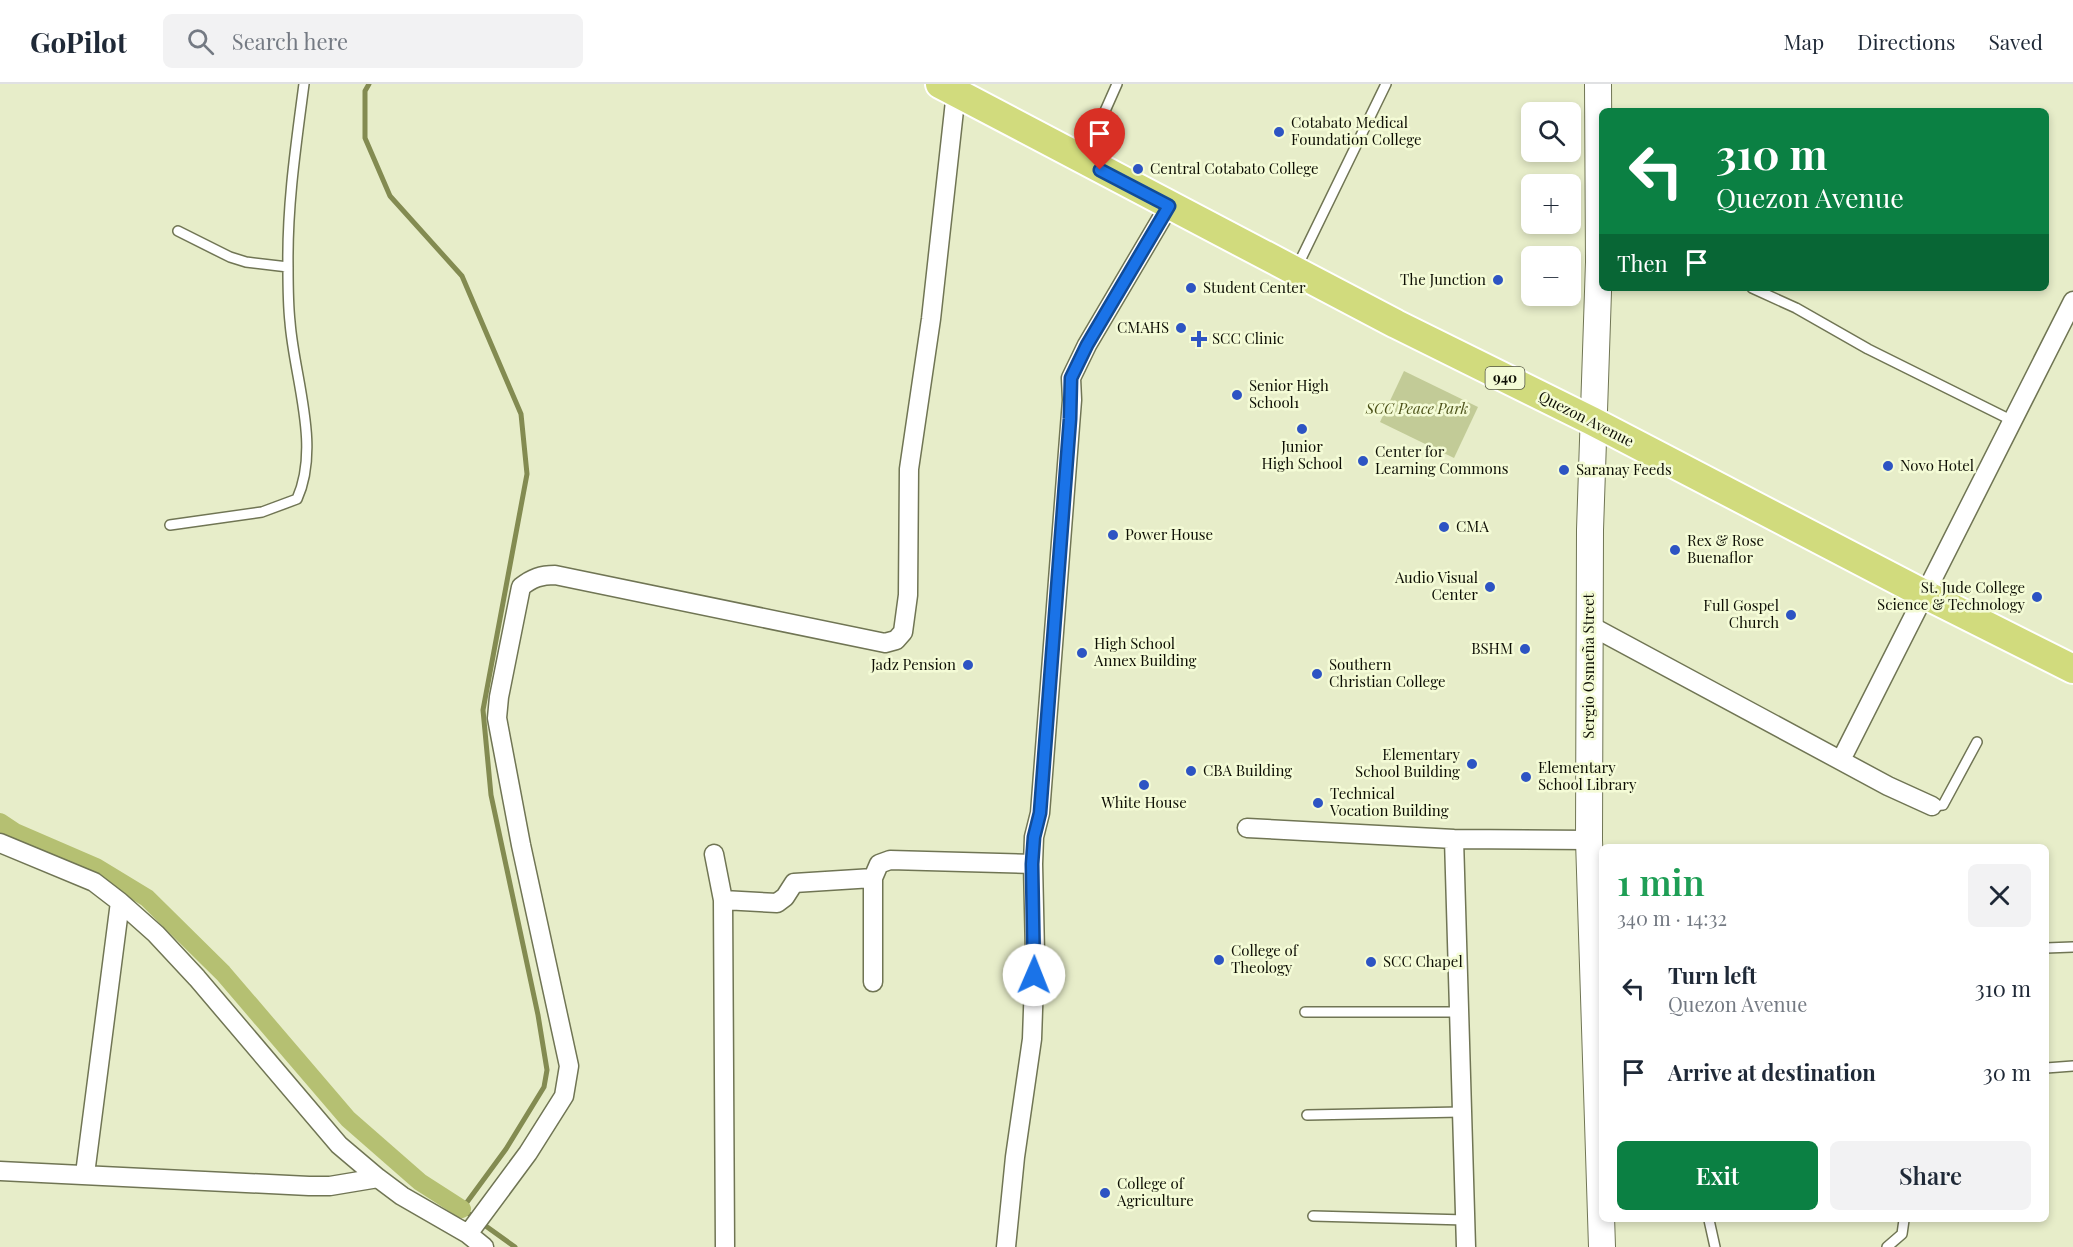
<!DOCTYPE html>
<meta charset="utf-8">
<style>
body{margin:0;font-family:"Playfair Display",serif;background:#f2f2f3;color:#1f2937;height:100vh;display:flex;flex-direction:column;font-size:22px;white-space:nowrap}
*{box-sizing:border-box;margin:0}
p{font-size:20px;color:#747a83}
.icon{flex:none;width:33px;height:33px;fill:none;stroke:currentColor;stroke-width:2;stroke-linecap:round;stroke-linejoin:round}
.map{position:relative;flex:1;overflow:hidden}
.panel{position:absolute;left:1599px;top:760px;width:450px;height:378px;display:flex;flex-direction:column;background:#fff;border-radius:9px;box-shadow:0 3px 9px #0003}
.panel>*{flex:none}
.banner{position:absolute;left:1599px;top:24px;width:450px;height:183px;border-radius:9px;box-shadow:0 3px 9px #0003;background:#0b8043;color:#fff;overflow:hidden}
.tools{position:absolute;left:1521px;top:18px;display:grid;gap:12px}
.tools a{display:grid;place-items:center;width:60px;height:60px;border-radius:9px;background:#fff;box-shadow:0 3px 9px #0003;font-size:30px}
.pin{position:absolute;display:grid;place-items:center;width:51px;height:51px;color:#fff;margin:-62px -26px;border-radius:50% 50% 50% 0;rotate:-45deg;box-shadow:0 0 6px #0007}
.pin .icon{rotate:45deg}
.me{position:absolute;width:66px;margin:-33px;rotate:1deg;stroke-linejoin:round;filter:drop-shadow(0 0 4px #0008)}
.turn{display:flex;align-items:center;gap:21px;height:126px;padding:0 18px;font-size:27px}
.turn .icon{width:78px;height:78px;stroke-width:2.5}
.turn b{display:block;font-size:42px;line-height:51px}
.then{display:flex;align-items:center;height:57px;padding:0 18px;background:#0003;gap:12px;font-size:22px}
.round{display:grid;place-items:center;flex:none;width:63px;height:63px;border-radius:9px;background:#f2f2f3}
.headline{display:flex;align-items:center;justify-content:space-between;height:102px;padding:0 18px}
h1{font-size:36px;font-weight:600;line-height:45px;color:#1e9e55}
.cta{display:flex;gap:12px;margin-top:auto;padding:12px 18px}
.cta a{flex:1;height:69px;border-radius:9px;background:#0b8043;color:#fff;font-size:24px;font-weight:600;line-height:69px;text-align:center}
.cta a+a{background:#f2f2f3;color:#1f2937}
ul{padding:0;list-style:none}
li{display:flex;align-items:center;gap:18px;height:84px;padding:0 18px}
li div{flex:1}
li b{display:block;font-size:22px}
li em{font-style:normal}
header{display:flex;align-items:center;gap:36px;box-sizing:border-box;height:84px;padding:0 30px;background:#fff;border-bottom:2px solid #e0e1e3}
header strong{font-size:28px}
nav{display:flex;gap:33px;margin-inline-start:auto;font-size:21px}
.search{width:420px;height:54px;background:#f2f2f3;display:flex;align-items:center;gap:15px;box-sizing:border-box;padding:0 21px;border-radius:9px;color:#747a83;font-size:22px}
.map>svg:first-child{display:block}
.green{fill:#c2cb97}
.lines{fill:none;stroke-linecap:round;stroke-linejoin:round}
.stream{stroke:#838b51;stroke-width:5}
.canal{stroke:#b5c072;stroke-width:18}
.lane-casing{stroke:#707554;stroke-width:12}
.street-casing{stroke:#707554;stroke-width:21}
.secondary-casing{stroke:#707554;stroke-width:28}
.primary-casing{stroke:#fff;stroke-width:32}
.lane{stroke:#fff;stroke-width:9}
.street{stroke:#fff;stroke-width:18}
.secondary{stroke:#fff;stroke-width:26}
.primary{stroke:#d1db7d;stroke-width:28}
.route-casing{stroke:#114b97;stroke-width:15}
.route{stroke:#1a73e8;stroke-width:10}
.poi-dot{fill:#2d54c3;stroke:#f4fbd6;stroke-width:2}
.labels{text-anchor:middle;stroke-width:5;stroke-linejoin:round;paint-order:stroke}
.shield{fill:#f4fbd6;stroke:#525543;stroke-width:1.5}
.shield-label{font-size:14px;font-weight:bold;fill:#0d0e04}
.poi-label{font-size:15px;fill:#0d0e04;stroke:#f4fbd6;text-anchor:start}
.park-label{font-size:15px;font-style:italic;fill:#4c5219;stroke:#f4fbd6}
.street-label{font-size:15px;fill:#0d0e04;stroke:#f4fbd6}
</style>
<header>
<strong>GoPilot</strong>
<div class="search"><svg class="icon" aria-label="search" viewBox="0 0 24 24"><circle cx="10" cy="10" r="6"/><path d="M15 15l6 6"/></svg>Search here</div>
<nav><a>Map</a><a>Directions</a><a>Saved</a></nav>
</header>
<div class="map">
<svg width="2073" height="1163" viewBox="0 0 2073 1163">
<rect width="100%" height="100%" fill="#e7edc9"/>
<path class="green" d="M1404 287 1478 323 1454 374 1380 338Z"/>
<g class="lines">
<path class="stream" d="M369 0 365 7V54L390 112 462 192 521 330 527 390 483 626 491 711 538 931 547 986 544 1003 506 1065 462 1125 515 1163"/>
<path class="canal" d="M0 738 15 748 96 783 147 814 223 889 348 1035 420 1098 462 1125"/>
<defs>
<path id="lane" d="M1085 72 1117 0
M178 147 230 173 246 178 288 183
M1296 185 1386 0
M1752 204 1796 224 1868 265 2013 337
M170 441 262 428 297 415C321 362 294 293 290 238 288 220 288 201 288 183 287 121 296 61 304 0
M1932 722 1943 721 1977 658
M2046 864 2073 863
M1305 928H1459
M2046 984 2073 982
M1307 1031 1461 1028
M1313 1132 1466 1136
M1709 1136 1715 1163
M1887 1163 1902 1150 1904 1136"/>
<path id="street" d="M1589 541 1888 702 1932 722
M1841 676 2073 217
M1247 744 1454 755 1589 756
M1454 755 1466 1163
M0 759 94 798 120 818 156 850 197 894 339 1061 378 1094 402 1112 468 1150 484 1163
M714 770 723 816 725 1163
M723 816 777 819 785 813 794 799 873 794
M873 898V794L879 780 890 776 1033 780
M0 1087 309 1102H330L378 1094
M85 1090 120 818
M468 1150 528 1069 564 1012 569 982 521 761 497 634 499 613 521 503C532 494 541 491 555 491L885 559 896 556 903 548 908 511 909 385 931 235 956 8
M1006 1163 1015 1073 1032 955 1035 869 1033 780 1034 753 1040 729 1072 316 1071 294 1087 261 1169 122"/>
<path id="secondary" d="M1598 0 1599 178 1590 446 1589 756 1602 1163"/>
<path id="primary" d="M940 0 1396 240 1592 337 1924 510 2073 585"/>
</defs>
<use href="#lane" class="lane-casing"/>
<use href="#street" class="street-casing"/>
<use href="#secondary" class="secondary-casing"/>
<use href="#primary" class="primary-casing"/>
<use href="#lane" class="lane"/>
<use href="#street" class="street"/>
<use href="#secondary" class="secondary"/>
<use href="#primary" class="primary"/>
</g>
<g class="lines">
<defs>
<path id="route" d="M1034 891 1032 780 1034 753 1040 729 1070 335 1071 294 1087 261 1169 122 1100 86"/>
</defs>
<use href="#route" class="route-casing"/>
<use href="#route" class="route"/>
</g>
<g class="poi-dot">
<circle cx="1279" cy="48" r="6"/>
<circle cx="1138" cy="85" r="6"/>
<circle cx="1498" cy="196" r="6"/>
<circle cx="1191" cy="204" r="6"/>
<circle cx="1181" cy="244" r="6"/>
<path d="M1196 246h6v6h6v6h-6v6h-6v-6h-6v-6h6z"/>
<circle cx="1237" cy="311" r="6"/>
<circle cx="1302" cy="345" r="6"/>
<circle cx="1363" cy="377" r="6"/>
<circle cx="1888" cy="382" r="6"/>
<circle cx="1564" cy="386" r="6"/>
<circle cx="1444" cy="443" r="6"/>
<circle cx="1113" cy="451" r="6"/>
<circle cx="1675" cy="466" r="6"/>
<circle cx="1490" cy="503" r="6"/>
<circle cx="2037" cy="513" r="6"/>
<circle cx="1791" cy="531" r="6"/>
<circle cx="1525" cy="565" r="6"/>
<circle cx="1082" cy="569" r="6"/>
<circle cx="968" cy="581" r="6"/>
<circle cx="1317" cy="590" r="6"/>
<circle cx="1472" cy="680" r="6"/>
<circle cx="1191" cy="687" r="6"/>
<circle cx="1526" cy="693" r="6"/>
<circle cx="1144" cy="701" r="6"/>
<circle cx="1318" cy="719" r="6"/>
<circle cx="1219" cy="876" r="6"/>
<circle cx="1371" cy="878" r="6"/>
<circle cx="1105" cy="1109" r="6"/>
</g>
<g class="labels">
<rect class="shield" x="1485.5" y="283" width="39" height="22" rx="4.5"/>
<g class="shield-label">
<text x="1505" y="299">940</text>
</g>
<g class="poi-label">
<text x="1291" y="44">Cotabato Medical<tspan x="1291" dy="17">Foundation College</tspan></text>
<text x="1150" y="90">Central Cotabato College</text>
<text x="1486" y="201" text-anchor="end">The Junction</text>
<text x="1203" y="209">Student Center</text>
<text x="1169" y="249" text-anchor="end">CMAHS</text>
<text x="1212" y="260">SCC Clinic</text>
<text x="1249" y="307">Senior High<tspan x="1249" dy="17">School1</tspan></text>
<text x="1302" y="368" text-anchor="middle">Junior<tspan x="1302" dy="17">High School</tspan></text>
<text x="1375" y="373">Center for<tspan x="1375" dy="17">Learning Commons</tspan></text>
<text x="1900" y="387">Novo Hotel</text>
<text x="1576" y="391">Saranay Feeds</text>
<text x="1456" y="448">CMA</text>
<text x="1125" y="456">Power House</text>
<text x="1687" y="462">Rex &amp; Rose<tspan x="1687" dy="17">Buenaflor</tspan></text>
<text x="1478" y="499" text-anchor="end">Audio Visual<tspan x="1478" dy="17">Center</tspan></text>
<text x="2025" y="509" text-anchor="end">St. Jude College<tspan x="2025" dy="17">Science &amp; Technology</tspan></text>
<text x="1779" y="527" text-anchor="end">Full Gospel<tspan x="1779" dy="17">Church</tspan></text>
<text x="1094" y="565">High School<tspan x="1094" dy="17">Annex Building</tspan></text>
<text x="1513" y="570" text-anchor="end">BSHM</text>
<text x="956" y="586" text-anchor="end">Jadz Pension</text>
<text x="1329" y="586">Southern<tspan x="1329" dy="17">Christian College</tspan></text>
<text x="1460" y="676" text-anchor="end">Elementary<tspan x="1460" dy="17">School Building</tspan></text>
<text x="1538" y="689">Elementary<tspan x="1538" dy="17">School Library</tspan></text>
<text x="1203" y="692">CBA Building</text>
<text x="1330" y="715">Technical<tspan x="1330" dy="17">Vocation Building</tspan></text>
<text x="1144" y="724" text-anchor="middle">White House</text>
<text x="1231" y="872">College of<tspan x="1231" dy="17">Theology</tspan></text>
<text x="1383" y="883">SCC Chapel</text>
<text x="1117" y="1105">College of<tspan x="1117" dy="17">Agriculture</tspan></text>
</g>
<g class="park-label">
<text x="1417" y="330">SCC Peace Park</text>
</g>
<g class="street-label">
<text transform="translate(1586 335) rotate(27)" y="5">Quezon Avenue</text>
<text transform="translate(1589 582) rotate(-90)" y="5">Sergio Osmeña Street</text>
</g>
</g>
</svg>
<div class="tools">
<a><svg class="icon" aria-label="search" viewBox="0 0 24 24"><circle cx="10" cy="10" r="6"/><path d="M15 15l6 6"/></svg></a>
<a>+</a>
<a>−</a>
</div>
<div class="pin" style="left:1100px;top:86px;background:#d93025"><svg class="icon" aria-label="arrive" viewBox="0 0 24 24"><path d="M6 21V4h12l-3 4 3 4H6"/></svg></div>
<svg class="me" style="left:1034px;top:891px" viewBox="-20 -20 40 40"><circle r="19" fill="#fff"/><path d="M0-13L10 11 0 6-10 11z" fill="#1a73e8"/></svg>
<div class="banner">
<div class="turn"><svg class="icon" aria-label="left" viewBox="0 0 24 24"><path d="M17 20v-9H6M10 6l-5 5 5 5"/></svg><div><b>310 m</b>Quezon Avenue</div></div>
<div class="then">Then<svg class="icon" aria-label="arrive" viewBox="0 0 24 24"><path d="M6 21V4h12l-3 4 3 4H6"/></svg></div>
</div>
<section class="panel">
<div class="headline"><div><h1>1 min</h1><p>340 m · 14:32</p></div><a class="round"><svg class="icon" aria-label="close" viewBox="0 0 24 24"><path d="M6 6l12 12M18 6L6 18"/></svg></a></div>
<ul>
<li><svg class="icon" aria-label="left" viewBox="0 0 24 24"><path d="M17 20v-9H6M10 6l-5 5 5 5"/></svg><div><b>Turn left</b><p>Quezon Avenue</p></div><em>310 m</em></li>
<li><svg class="icon" aria-label="arrive" viewBox="0 0 24 24"><path d="M6 21V4h12l-3 4 3 4H6"/></svg><div><b>Arrive at destination</b></div><em>30 m</em></li>
</ul>
<div class="cta"><a>Exit</a><a>Share</a></div>
</section>
</div>
